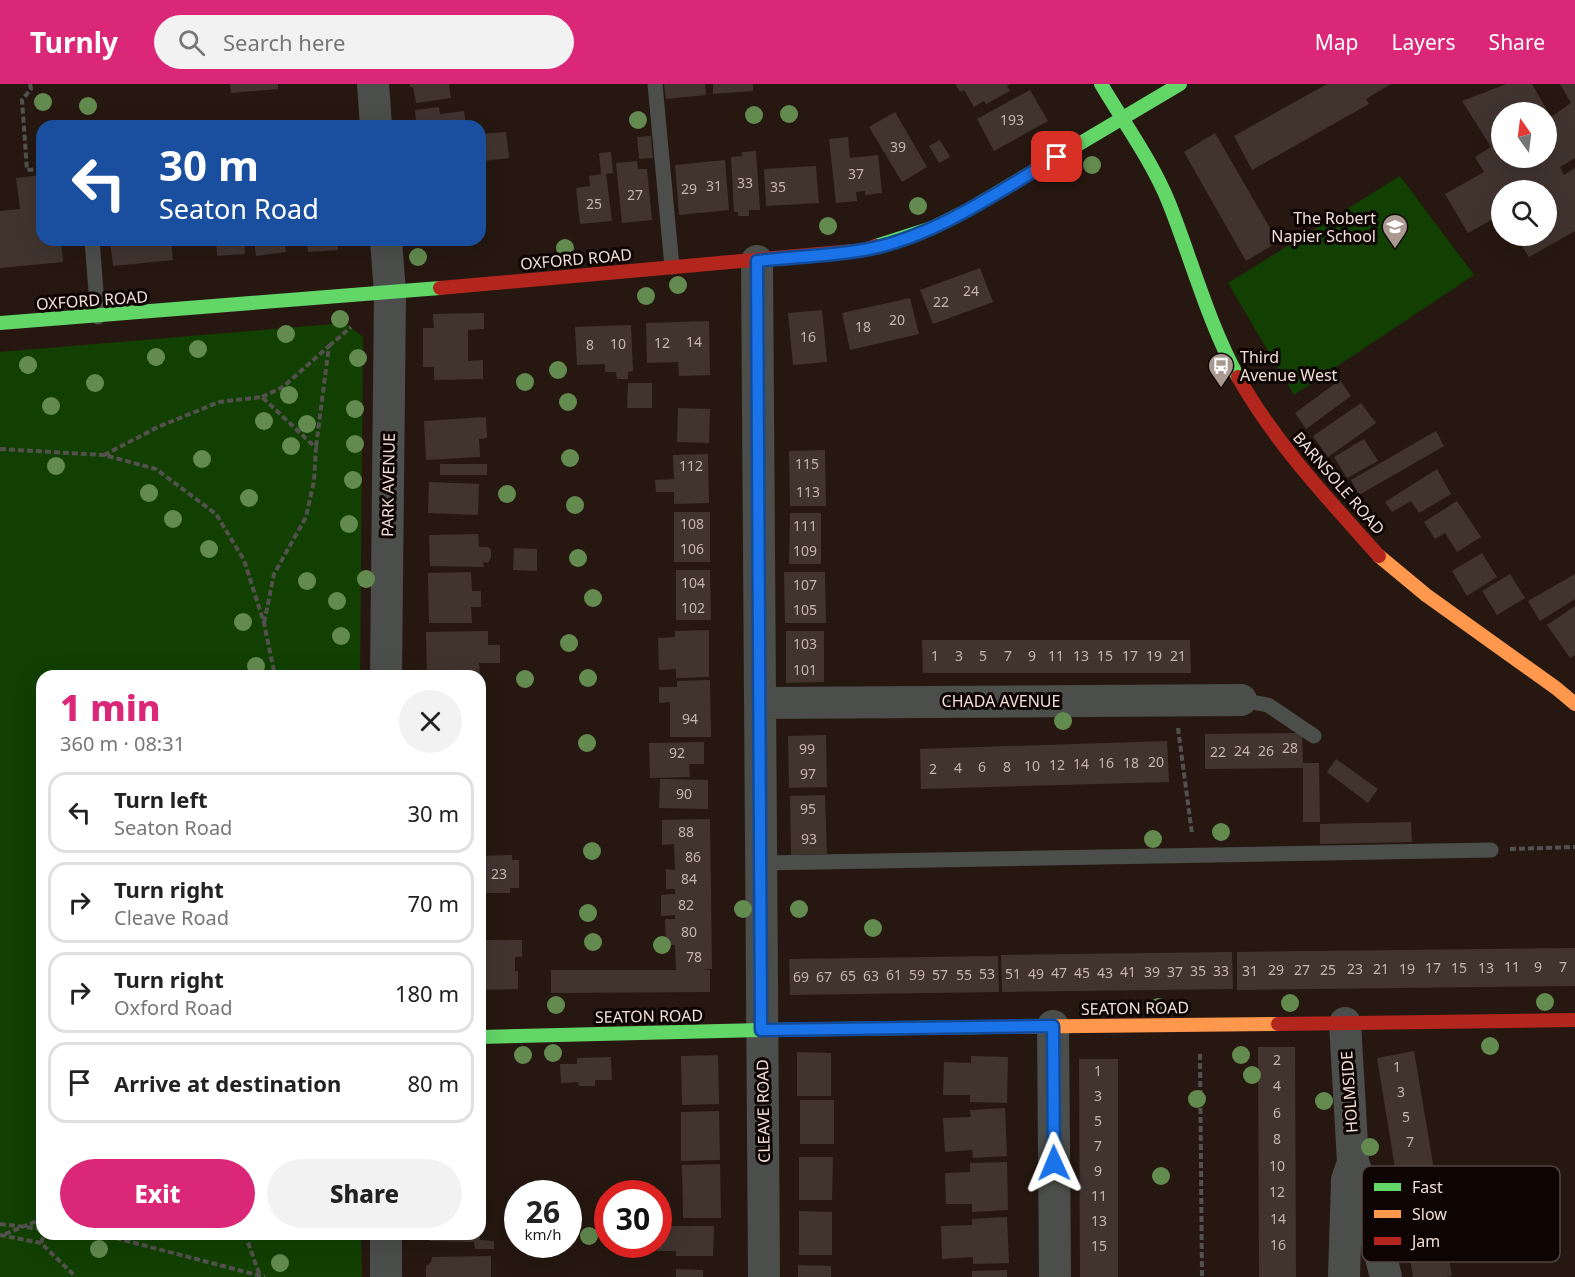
<!DOCTYPE html>
<meta charset="utf-8">
<style>
body{margin:0;font-family:"Noto Sans",sans-serif;background:#f2f2f2;color:#222;height:100vh;display:flex;flex-direction:column;font-size:22px;white-space:nowrap}
*{box-sizing:border-box;margin:0}
p{font-size:20px;color:#767676}
.icon{flex:none;width:33px;height:33px;fill:none;stroke:currentColor;stroke-width:2;stroke-linecap:round;stroke-linejoin:round}
.map{position:relative;flex:1;overflow:hidden}
.side{position:absolute;left:36px;top:586px;width:450px;height:570px;display:flex;flex-direction:column;background:#fff;border-radius:18px;box-shadow:0 6px 24px #0002}
.side>*{flex:none}
.hud{position:absolute;left:36px;top:36px;width:450px;height:126px;border-radius:18px;box-shadow:0 6px 24px #0002;background:#1a4fa0;color:#fff;overflow:hidden}
.needle{width:39px;rotate:346deg}
.buttons{position:absolute;left:1491px;top:18px;display:grid;gap:12px}
.buttons a{display:grid;place-items:center;width:66px;height:66px;border-radius:50%;background:#fff;box-shadow:0 6px 24px #0002;font-size:30px}
.speed{position:absolute;left:504px;top:1096px;display:flex;gap:12px;font-size:30px;font-weight:700;text-align:center}
.speed>*{display:grid;place-content:center;width:78px;height:78px;border-radius:50%;background:#fff;box-shadow:0 6px 24px #0002;line-height:1}
.speed small{font-size:15px;font-weight:400}
.speed .limit{border:9px solid #d22;background:#fff;color:#111}
.pin{position:absolute;display:grid;place-items:center;width:51px;height:51px;color:#fff;margin:-26px;border-radius:12px;box-shadow:0 3px 9px #0006}
.me{position:absolute;width:66px;margin:-33px;rotate:359deg;stroke-linejoin:round;filter:drop-shadow(0 0 4px #0008)}
.turn{display:flex;align-items:center;gap:21px;height:126px;padding:0 24px;font-size:27px}
.turn .icon{width:78px;height:78px;stroke-width:2.5}
.turn b{display:block;font-size:42px;line-height:51px}
.round{display:grid;place-items:center;flex:none;width:63px;height:63px;border-radius:32px;background:#f2f2f2}
.summary{display:flex;align-items:center;justify-content:space-between;height:102px;padding:0 24px}
h1{font-size:36px;font-weight:800;line-height:45px;color:#db2777}
.cta{display:flex;gap:12px;margin-top:auto;padding:12px 24px}
.cta a{flex:1;height:69px;border-radius:36px;background:#db2777;color:#fff;font-size:24px;font-weight:800;line-height:69px;text-align:center}
.cta a+a{background:#f2f2f2;color:#222}
ul{padding:0;list-style:none}
li{display:flex;align-items:center;gap:18px;height:81px;margin:0 12px 9px;padding:0 12px;border:3px solid #e0e0e0;border-radius:18px}
li div{flex:1}
li b{display:block;font-size:22px}
li em{font-style:normal}
header{display:flex;align-items:center;gap:36px;box-sizing:border-box;height:84px;padding:0 30px;background:#db2777;color:#fff}
header strong{font-size:28px}
nav{display:flex;gap:33px;margin-inline-start:auto;font-size:21px}
.search{width:420px;height:54px;background:#f2f2f2;display:flex;align-items:center;gap:15px;box-sizing:border-box;padding:0 21px;border-radius:33px;color:#767676;font-size:22px}
.map>svg:first-child{display:block}
.green{fill:#114002}
.building{fill:#41342f;fill-rule:evenodd}
.lines{fill:none;stroke-linecap:round;stroke-linejoin:round}
.path{stroke:#53514d;stroke-width:4;stroke-dasharray:6 3;stroke-linecap:butt}
.lane{stroke:#4b4e4a;stroke-width:15}
.street{stroke:#4b4e4a;stroke-width:32}
.fast{stroke:#63d668;stroke-width:14}
.slow{stroke:#ff974d;stroke-width:14}
.jam{stroke:#b3261e;stroke-width:14}
.tree{fill:#638a4f}
.route-casing{stroke:#114b97;stroke-width:15}
.route{stroke:#1a73e8;stroke-width:10}
.labels{text-anchor:middle;stroke-width:6;stroke-linejoin:round;paint-order:stroke}
.number-label{font-size:14px;fill:#c5b4ac}
.poi-label{font-size:16px;fill:#f1ded6;stroke:#0e0502;text-anchor:end}
.street-label{font-size:16px;fill:#f1ded6;stroke:#0e0502}
.key{fill:#0e0502;stroke:#524642;stroke-width:1.5}
.key-label{font-size:16px;fill:#f1ded6}
</style>
<header>
<strong>Turnly</strong>
<div class="search"><svg class="icon" aria-label="search" viewBox="0 0 24 24"><circle cx="10" cy="10" r="6"/><path d="M15 15l6 6"/></svg>Search here</div>
<nav><a>Map</a><a>Layers</a><a>Share</a></nav>
</header>
<div class="map">
<svg width="1575" height="1193" viewBox="0 0 1575 1193">
<rect width="100%" height="100%" fill="#261810"/>
<path class="green" d="M1400 92 1474 191 1294 311 1228 199Z
M345 239 363 253 360 592H42V1150L361 1151 362 1193H0V268Z"/>
<path class="building" d="M230 0H278V5L231 9Z
M410 0H449L451 14 416 19 413 3H410Z
M664 0H705L706 11 666 15Z
M713 0H753V7L713 10Z
M955 0H1010L1007 2 1010 7 986 20 984 17 974 23 964 6 960 8Z
M1327 0H1391L1366 15 1369 20 1252 86 1234 52Z
M1506 0H1532L1551 33 1571 19 1560 0H1575V74L1560 83 1564 91 1575 84V147L1529 173 1516 152H1546V106H1502V130L1468 149 1445 110 1484 88 1475 73 1491 63 1462 17ZM1502 28H1546V74H1502Z
M1030 6 1048 37 994 67 977 35Z
M439 23 440 30 464 27 466 42H412V38L416 37 415 26Z
M895 28 927 83 902 98 869 43Z
M506 48 509 74 483 77 481 50Z
M1215 49 1278 158 1246 177 1184 68Z
M651 52 653 74 639 75 637 53Z
M848 53 850 74 878 71 882 109 865 111V107L856 108 857 117 836 119 829 55Z
M940 56 950 73 939 79 929 62Z
M756 67 760 126H749V132H738V128H734L731 73 742 72V68Z
M611 68 613 89 606 90 612 137 580 140 576 104 590 102 589 92 601 90 599 69Z
M725 76 729 126 679 131 675 81Z
M637 77 638 85H647L652 136 622 139 616 79Z
M816 82 819 119 766 122 764 85Z
M42 91V156H61L63 178 0 184V127L20 125 16 94Z
M110 156H171L173 176 113 182Z
M216 156H244L245 170 217 172Z
M254 156H284L286 168 256 172Z
M307 156H337L338 166 308 168Z
M980 184 993 218 933 240 920 206Z
M910 214 919 250 850 266 842 229Z
M822 226 827 278 793 281 788 229Z
M484 229V245L468 246V277L483 276V295L434 296V283H423V244H434L433 230Z
M709 237 710 291 679 292 678 278 647 279 646 239Z
M631 241 633 287 628 288V295H617L616 288H605V280L577 281 575 243Z
M1340 296 1351 312 1306 345 1295 329Z
M628 299H652V324H627Z
M1361 319 1376 339 1328 373 1313 352Z
M678 324 710 325 709 359 677 358Z
M486 333 487 354 479 355 480 373 426 376 424 337Z
M1436 347 1444 362 1359 411 1351 396Z
M1364 355 1378 377 1347 394 1334 373Z
M825 366 826 422H790L789 367Z
M708 370 709 419 674 420V408H656L655 396 674 395 673 371Z
M440 380H487V391H440Z
M1437 385 1451 410 1419 429 1411 417 1392 428 1385 418Z
M429 398 479 400 478 431 428 429Z
M1457 417 1481 453 1457 468 1445 449 1435 455 1424 438Z
M674 428H710V478H674Z
M790 429H821V480H789Z
M478 450 479 463H488L491 466V474L488 479 483 478 484 483 430 482 429 451Z
M514 464 537 465V487L513 486Z
M1482 469 1497 493 1467 512 1452 487Z
M676 486H710L711 536H676Z
M471 488 472 507H481V523H471L472 539H429L428 489Z
M784 488H825L826 539H785Z
M1510 490 1525 514 1497 531 1482 507Z
M1575 490V515L1540 537 1528 517Z
M1575 522V571L1570 574 1547 541Z
M709 546V593L676 594V585L659 586 658 554 675 553V547Z
M488 547V561H500V579H479L480 592H427L426 548Z
M786 547H824V598L786 599Z
M922 556H1190L1191 589H923Z
M710 596 711 653H670V618L659 619V603H677V597Z
M1302 649 1303 679H1319L1320 738H1303V684L1205 685V650Z
M480 650H482L483 686H480Z
M826 651 827 703 789 704 788 652Z
M1167 657 1169 698 921 705 920 665Z
M704 658V680H689L690 693 650 694 649 659Z
M1336 675 1378 705 1368 719 1327 688Z
M660 695 708 696V725L659 724Z
M825 711 827 770 791 771 790 712Z
M710 735 712 885H702L710 886V908L551 909V886H676L675 861H666L665 835H675V831L661 832V811L675 810V805H666V785L675 786 674 760 662 761V736Z
M1411 738 1412 758 1320 760V740Z
M512 771V776H519V804H510V809H480V772Z
M480 856H522V873H515V887H518V905L480 906Z
M1575 864V902L1237 906V868Z
M1232 868 1233 905 1002 908 1001 871Z
M998 872 999 908 790 911 789 875Z
M1258 963H1295L1296 1193H1259Z
M1414 967 1452 1192 1446 1193H1413L1377 974Z
M797 968 831 969V1012H797Z
M718 971 719 1020 682 1021 681 972Z
M971 972 1008 973 1007 1019 970 1018V1011H943L944 978 971 979Z
M611 973 612 996H595V1002H579L578 998 561 999 560 980H577V974Z
M1079 975H1118V1193H1080Z
M800 1016H834V1060H800Z
M1005 1024 1007 1072 973 1074 972 1066 945 1068 943 1034 971 1033 970 1026Z
M719 1027 720 1076 681 1077V1028Z
M799 1073H833L832 1116H799Z
M1007 1078 1008 1126 972 1128V1120H946L945 1089 970 1088V1079Z
M720 1080 721 1134H683L682 1081Z
M799 1127 832 1128V1171H799Z
M1007 1133 1009 1179 973 1180V1173L942 1175 941 1142 972 1141V1135Z
M658 1142H714L713 1172H676V1167H657Z
M430 1150H480V1156L494 1157V1165H475L474 1158 429 1157Z
M491 1172V1193H426V1182L431 1178 432 1173Z
M798 1181 831 1182V1193H798Z
M676 1185 703 1186V1193H676Z
M1007 1186V1193H972V1187Z"/>
<g class="lines">
<path class="path" d="M30 0 31 5 22 16 27 86 42 85
M329 262 351 243
M262 313 283 303 329 262 316 363
M0 365 104 371 156 385 216 430 244 476 264 539 275 592
M104 371 158 343 219 318 262 313 316 364 314 397 306 433 274 490 264 539
M1178 644 1192 750
M1510 765 1575 763
M1200 970 1202 1193
M0 1140 42 1145
M5 1150 42 1135
M89 1150 112 1153 265 1193
M245 1150 260 1192
M0 1151 41 1159 76 1193
M41 1159 44 1150"/>
<path class="lane" d="M655 0 672 183
M92 156 98 233
M1241 616 1268 621 1314 652
M761 779 1491 766"/>
<path class="street" d="M373 0 376 42
M386 156 390 209 386 592
M757 177 764 1193
M760 619 1241 616
M1345 939 1353 1078 1366 1115 1386 1193
M1053 942 1055 1193
M386 1150V1193
M1344 1193 1347 1096 1351 1084"/>
<path class="fast" d="M1101 0C1124 39 1152 77 1169 119 1192 177 1208 238 1238 293
M876 162 932 144 968 126 1180 0
M0 239 440 204
M480 953 761 946 987 943"/>
<path class="slow" d="M1379 472 1426 511 1556 604 1575 620
M987 943 1278 940"/>
<path class="jam" d="M440 204 864 166 876 162
M1238 293C1276 360 1328 415 1379 472
M1278 940 1575 936"/>
</g>
<g class="tree">
<circle cx="43" cy="18" r="9"/>
<circle cx="88" cy="22" r="9"/>
<circle cx="789" cy="30" r="9"/>
<circle cx="754" cy="31" r="9"/>
<circle cx="638" cy="36" r="9"/>
<circle cx="1092" cy="81" r="9"/>
<circle cx="918" cy="122" r="9"/>
<circle cx="828" cy="142" r="9"/>
<circle cx="565" cy="164" r="9"/>
<circle cx="418" cy="173" r="9"/>
<circle cx="678" cy="201" r="9"/>
<circle cx="646" cy="212" r="9"/>
<circle cx="340" cy="235" r="9"/>
<circle cx="286" cy="250" r="9"/>
<circle cx="198" cy="265" r="9"/>
<circle cx="156" cy="273" r="9"/>
<circle cx="358" cy="274" r="9"/>
<circle cx="28" cy="281" r="9"/>
<circle cx="558" cy="286" r="9"/>
<circle cx="525" cy="298" r="9"/>
<circle cx="95" cy="299" r="9"/>
<circle cx="289" cy="311" r="9"/>
<circle cx="568" cy="318" r="9"/>
<circle cx="51" cy="322" r="9"/>
<circle cx="355" cy="325" r="9"/>
<circle cx="264" cy="337" r="9"/>
<circle cx="307" cy="340" r="9"/>
<circle cx="355" cy="360" r="9"/>
<circle cx="291" cy="362" r="9"/>
<circle cx="570" cy="374" r="9"/>
<circle cx="202" cy="375" r="9"/>
<circle cx="56" cy="382" r="9"/>
<circle cx="353" cy="396" r="9"/>
<circle cx="149" cy="409" r="9"/>
<circle cx="507" cy="410" r="9"/>
<circle cx="249" cy="414" r="9"/>
<circle cx="575" cy="421" r="9"/>
<circle cx="173" cy="435" r="9"/>
<circle cx="349" cy="440" r="9"/>
<circle cx="209" cy="465" r="9"/>
<circle cx="578" cy="474" r="9"/>
<circle cx="366" cy="495" r="9"/>
<circle cx="307" cy="497" r="9"/>
<circle cx="593" cy="514" r="9"/>
<circle cx="337" cy="517" r="9"/>
<circle cx="243" cy="538" r="9"/>
<circle cx="341" cy="552" r="9"/>
<circle cx="569" cy="559" r="9"/>
<circle cx="256" cy="582" r="9"/>
<circle cx="588" cy="594" r="9"/>
<circle cx="525" cy="595" r="9"/>
<circle cx="1063" cy="637" r="9"/>
<circle cx="587" cy="659" r="9"/>
<circle cx="1221" cy="748" r="9"/>
<circle cx="1153" cy="755" r="9"/>
<circle cx="592" cy="767" r="9"/>
<circle cx="743" cy="825" r="9"/>
<circle cx="799" cy="825" r="9"/>
<circle cx="588" cy="829" r="9"/>
<circle cx="873" cy="844" r="9"/>
<circle cx="593" cy="858" r="9"/>
<circle cx="662" cy="861" r="9"/>
<circle cx="1545" cy="918" r="9"/>
<circle cx="1290" cy="919" r="9"/>
<circle cx="556" cy="921" r="9"/>
<circle cx="1158" cy="923" r="9"/>
<circle cx="1490" cy="962" r="9"/>
<circle cx="553" cy="969" r="9"/>
<circle cx="523" cy="971" r="9"/>
<circle cx="1241" cy="971" r="9"/>
<circle cx="1252" cy="991" r="9"/>
<circle cx="1197" cy="1015" r="9"/>
<circle cx="1324" cy="1017" r="9"/>
<circle cx="1370" cy="1063" r="9"/>
<circle cx="1161" cy="1092" r="9"/>
<circle cx="589" cy="1152" r="9"/>
<circle cx="99" cy="1165" r="9"/>
<circle cx="280" cy="1179" r="9"/>
</g>
<g class="lines">
<defs>
<path id="route" d="M1054 1079 1053 942 761 946 757 177C792 173 828 172 863 166 931 155 998 108 1057 73"/>
</defs>
<use href="#route" class="route-casing"/>
<use href="#route" class="route"/>
</g>
<defs>
<symbol id="school-pin" viewBox="-11 -11 22 30"><path d="M0 17L-7.5 6A9.5 9.5 0 1 1 7.5 6Z" fill="#aa9991" stroke="#0e0502"/><path d="M0-5L7-2L0 1L-7-2ZM-4 1L0 2.5L4 1V4Q0 6-4 4Z" fill="#fff"/></symbol>
<symbol id="bus-pin" viewBox="-11 -11 22 30"><path d="M0 17L-7.5 6A9.5 9.5 0 1 1 7.5 6Z" fill="#aa9991" stroke="#0e0502"/><path d="M-5-6H5V4H4V6H2V4H-2V6H-4V4H-5ZM-3.5-4V0h7V-4ZM-3.5 1.2v1.5H-2V1.2ZM2 1.2v1.5H3.5V1.2Z" fill="#fff"/></symbol>
</defs>
<g fill-rule="evenodd">
<use href="#school-pin" x="1380" y="128" width="30" height="40"/>
<use href="#bus-pin" x="1206" y="267" width="30" height="40"/>
</g>
<g class="labels">
<g class="number-label">
<text x="1012" y="41">193</text>
<text x="898" y="68">39</text>
<text x="856" y="95">37</text>
<text x="745" y="104">33</text>
<text x="714" y="107">31</text>
<text x="778" y="108">35</text>
<text x="689" y="110">29</text>
<text x="635" y="116">27</text>
<text x="594" y="125">25</text>
<text x="971" y="212">24</text>
<text x="941" y="223">22</text>
<text x="897" y="241">20</text>
<text x="863" y="248">18</text>
<text x="808" y="258">16</text>
<text x="694" y="263">14</text>
<text x="662" y="264">12</text>
<text x="618" y="265">10</text>
<text x="590" y="266">8</text>
<text x="807" y="385">115</text>
<text x="691" y="387">112</text>
<text x="808" y="413">113</text>
<text x="692" y="445">108</text>
<text x="805" y="447">111</text>
<text x="692" y="470">106</text>
<text x="805" y="472">109</text>
<text x="693" y="504">104</text>
<text x="805" y="506">107</text>
<text x="693" y="529">102</text>
<text x="805" y="531">105</text>
<text x="805" y="565">103</text>
<text x="935" y="577">1</text>
<text x="959" y="577">3</text>
<text x="983" y="577">5</text>
<text x="1008" y="577">7</text>
<text x="1032" y="577">9</text>
<text x="1056" y="577">11</text>
<text x="1081" y="577">13</text>
<text x="1105" y="577">15</text>
<text x="1130" y="577">17</text>
<text x="1154" y="577">19</text>
<text x="1178" y="577">21</text>
<text x="805" y="591">101</text>
<text x="690" y="640">94</text>
<text x="1290" y="669">28</text>
<text x="807" y="670">99</text>
<text x="1242" y="672">24</text>
<text x="1266" y="672">26</text>
<text x="1218" y="673">22</text>
<text x="677" y="674">92</text>
<text x="1156" y="683">20</text>
<text x="1106" y="684">16</text>
<text x="1131" y="684">18</text>
<text x="1081" y="685">14</text>
<text x="1057" y="686">12</text>
<text x="1032" y="687">10</text>
<text x="982" y="688">6</text>
<text x="1007" y="688">8</text>
<text x="958" y="689">4</text>
<text x="933" y="690">2</text>
<text x="808" y="695">97</text>
<text x="684" y="715">90</text>
<text x="808" y="730">95</text>
<text x="686" y="753">88</text>
<text x="809" y="760">93</text>
<text x="693" y="778">86</text>
<text x="499" y="795">23</text>
<text x="689" y="800">84</text>
<text x="686" y="826">82</text>
<text x="689" y="853">80</text>
<text x="694" y="878">78</text>
<text x="1512" y="888">11</text>
<text x="1538" y="888">9</text>
<text x="1563" y="888">7</text>
<text x="1433" y="889">17</text>
<text x="1459" y="889">15</text>
<text x="1486" y="889">13</text>
<text x="1355" y="890">23</text>
<text x="1381" y="890">21</text>
<text x="1407" y="890">19</text>
<text x="1276" y="891">29</text>
<text x="1302" y="891">27</text>
<text x="1328" y="891">25</text>
<text x="1198" y="892">35</text>
<text x="1221" y="892">33</text>
<text x="1250" y="892">31</text>
<text x="1128" y="893">41</text>
<text x="1152" y="893">39</text>
<text x="1175" y="893">37</text>
<text x="1059" y="894">47</text>
<text x="1082" y="894">45</text>
<text x="1105" y="894">43</text>
<text x="987" y="895">53</text>
<text x="1013" y="895">51</text>
<text x="1036" y="895">49</text>
<text x="894" y="896">61</text>
<text x="917" y="896">59</text>
<text x="940" y="896">57</text>
<text x="964" y="896">55</text>
<text x="848" y="897">65</text>
<text x="871" y="897">63</text>
<text x="801" y="898">69</text>
<text x="824" y="898">67</text>
<text x="1277" y="981">2</text>
<text x="1397" y="988">1</text>
<text x="1098" y="992">1</text>
<text x="1277" y="1007">4</text>
<text x="1401" y="1013">3</text>
<text x="1098" y="1017">3</text>
<text x="1277" y="1034">6</text>
<text x="1406" y="1038">5</text>
<text x="1098" y="1042">5</text>
<text x="1277" y="1060">8</text>
<text x="1410" y="1063">7</text>
<text x="1098" y="1067">7</text>
<text x="1277" y="1087">10</text>
<text x="1098" y="1092">9</text>
<text x="1277" y="1113">12</text>
<text x="1099" y="1117">11</text>
<text x="1278" y="1140">14</text>
<text x="1099" y="1142">13</text>
<text x="1278" y="1166">16</text>
<text x="1099" y="1167">15</text>
</g>
<g class="poi-label">
<text x="1376" y="140">The Robert<tspan x="1376" dy="18">Napier School</tspan></text>
<text x="1240" y="279" text-anchor="start">Third<tspan x="1240" dy="18">Avenue West</tspan></text>
</g>
<g class="street-label">
<text transform="translate(576 175) rotate(-5)" y="6">OXFORD ROAD</text>
<text transform="translate(92 216) rotate(-4)" y="6">OXFORD ROAD</text>
<text transform="translate(1339 399) rotate(49)" y="6">BARNSOLE ROAD</text>
<text transform="translate(388 401) rotate(-89)" y="6">PARK AVENUE</text>
<text x="1001" y="623">CHADA AVENUE</text>
<text transform="translate(1135 924) rotate(-1)" y="6">SEATON ROAD</text>
<text transform="translate(649 932) rotate(-1)" y="6">SEATON ROAD</text>
<text transform="translate(1349 1008) rotate(-94)" y="6">HOLMSIDE</text>
<text transform="translate(763 1027) rotate(-91)" y="6">CLEAVE ROAD</text>
</g>
</g>
<rect x="1362" y="1082" width="198" height="96" rx="9" class="key"/>
<rect x="1374" y="1099" width="27" height="8" fill="#63d668"/>
<rect x="1374" y="1126" width="27" height="8" fill="#ff974d"/>
<rect x="1374" y="1153" width="27" height="8" fill="#b3261e"/>
<g class="key-label">
<text x="1412" y="1109">Fast</text>
<text x="1412" y="1136">Slow</text>
<text x="1412" y="1163">Jam</text>
</g>
</svg>
<div class="buttons">
<a><svg class="needle" viewBox="-14 -14 28 28"><path d="M0-13l5 13h-10z" fill="#e53935"/><path d="M0 13l5-13h-10z" fill="#767676"/></svg></a>
<a><svg class="icon" aria-label="search" viewBox="0 0 24 24"><circle cx="10" cy="10" r="6"/><path d="M15 15l6 6"/></svg></a>
</div>
<div class="speed"><div>26<small>km/h</small></div><div class="limit">30</div></div>
<div class="pin" style="left:1057px;top:73px;background:#d93025"><svg class="icon" aria-label="arrive" viewBox="0 0 24 24"><path d="M6 21V4h12l-3 4 3 4H6"/></svg></div>
<svg class="me" style="left:1054px;top:1079px" viewBox="-20 -20 40 40"><path d="M0-17L14 15 0 8-14 15z" fill="#1a73e8" stroke="#fff" stroke-width="4"/></svg>
<div class="hud">
<div class="turn"><svg class="icon" aria-label="left" viewBox="0 0 24 24"><path d="M17 20v-9H6M10 6l-5 5 5 5"/></svg><div><b>30 m</b>Seaton Road</div></div>
</div>
<section class="side">
<div class="summary"><div><h1>1 min</h1><p>360 m · 08:31</p></div><a class="round"><svg class="icon" aria-label="close" viewBox="0 0 24 24"><path d="M6 6l12 12M18 6L6 18"/></svg></a></div>
<ul>
<li><svg class="icon" aria-label="left" viewBox="0 0 24 24"><path d="M17 20v-9H6M10 6l-5 5 5 5"/></svg><div><b>Turn left</b><p>Seaton Road</p></div><em>30 m</em></li>
<li><svg class="icon" aria-label="right" viewBox="0 0 24 24"><path d="M7 20v-9h11M14 6l5 5-5 5"/></svg><div><b>Turn right</b><p>Cleave Road</p></div><em>70 m</em></li>
<li><svg class="icon" aria-label="right" viewBox="0 0 24 24"><path d="M7 20v-9h11M14 6l5 5-5 5"/></svg><div><b>Turn right</b><p>Oxford Road</p></div><em>180 m</em></li>
<li><svg class="icon" aria-label="arrive" viewBox="0 0 24 24"><path d="M6 21V4h12l-3 4 3 4H6"/></svg><div><b>Arrive at destination</b></div><em>80 m</em></li>
</ul>
<div class="cta"><a>Exit</a><a>Share</a></div>
</section>
</div>
